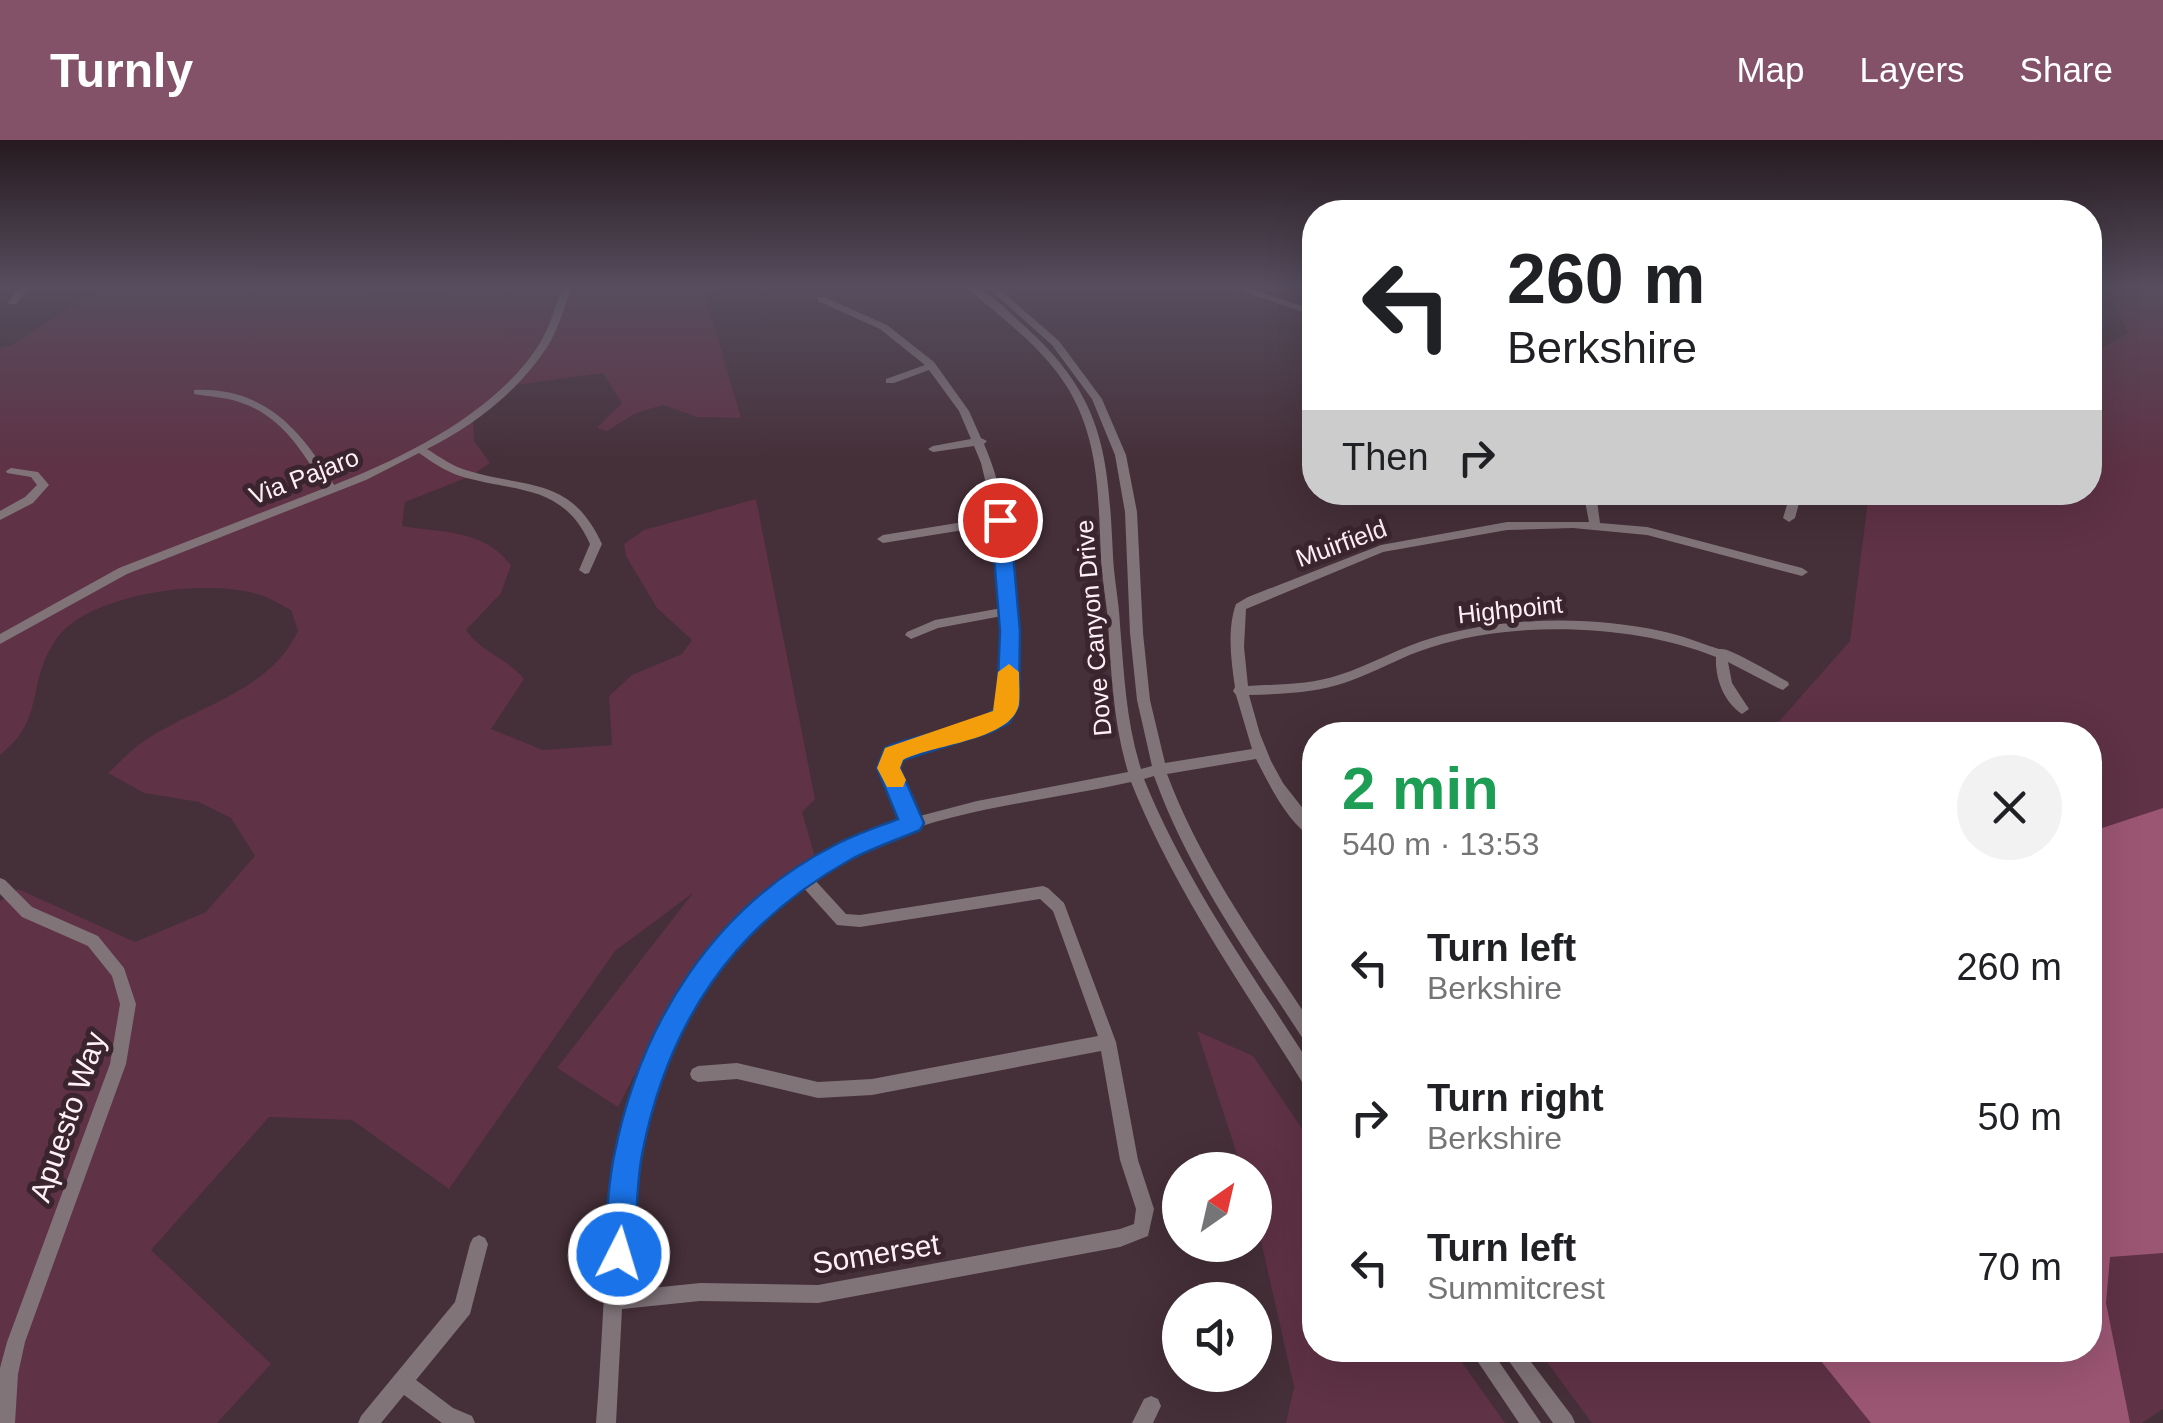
<!DOCTYPE html>
<meta charset="utf-8">
<style>
body{margin:0;font-family:Arial,sans-serif;background:#f2f2f2;color:#202124;height:100vh;display:flex;flex-direction:column;font-size:38px;white-space:nowrap}
*{box-sizing:border-box;margin:0}
p{font-size:32px;color:#757577}
.icon{flex:none;width:55px;height:55px;fill:none;stroke:currentColor;stroke-width:2;stroke-linecap:round;stroke-linejoin:round}
.map{position:relative;flex:1;overflow:hidden}
.panel{position:absolute;left:1302px;top:582px;width:800px;height:640px;display:flex;flex-direction:column;background:#fff;border-radius:40px;box-shadow:0 10px 40px #0002}
.panel>*{flex:none}
.guide{position:absolute;left:1302px;top:60px;width:800px;height:305px;border-radius:40px;box-shadow:0 10px 40px #0002;background:#fff;color:#202124;overflow:hidden}
.needle{width:65px;rotate:34deg}
.tools{position:absolute;left:1162px;top:1012px;display:grid;gap:20px}
.tools a{display:grid;place-items:center;width:110px;height:110px;border-radius:50%;background:#fff;box-shadow:0 10px 40px #0002;font-size:50px}
.pin{position:absolute;display:grid;place-items:center;width:85px;height:85px;color:#fff;margin:-42px;border:5px solid #fff;border-radius:50%;box-shadow:0 2px 10px #0007}
.me{position:absolute;width:110px;margin:-55px;rotate:5deg;stroke-linejoin:round;filter:drop-shadow(0 0 8px #0008)}
.turn{display:flex;align-items:center;gap:35px;height:210px;padding:0 40px;font-size:45px}
.turn .icon{width:130px;height:130px;stroke-width:2.5}
.turn b{display:block;font-size:70px;line-height:85px}
.then{display:flex;align-items:center;height:95px;padding:0 40px;background:#0003;gap:20px;font-size:38px}
.round{display:grid;place-items:center;flex:none;width:105px;height:105px;border-radius:52px;background:#f2f2f2}
.overview{display:flex;align-items:center;justify-content:space-between;height:170px;padding:0 40px}
h1{font-size:60px;font-weight:800;line-height:75px;color:#1e9e55}
ul{padding:0;list-style:none}
li{display:flex;align-items:center;gap:30px;height:150px;padding:0 40px}
li div{flex:1}
li b{display:block;font-size:38px}
li em{font-style:normal}
header{display:flex;align-items:center;gap:60px;box-sizing:border-box;height:140px;padding:0 50px;background:#835269;color:#fff}
header strong{font-size:48px}
nav{display:flex;gap:55px;margin-inline-start:auto;font-size:35px}
.map>svg:first-child{display:block}
.green{fill:#5f3245}
.water{fill:#9b5673}
.lines{fill:none;stroke-linecap:round;stroke-linejoin:round}
.minor{fill:#807479;fill-rule:evenodd}
.route{fill:#1a73e8;stroke:#114b97;stroke-width:2.5}
.slow{fill:#f59e0b}
.labels{text-anchor:middle;stroke-width:10;stroke-linejoin:round;paint-order:stroke}
.street-label{font-size:25px;fill:#fff0f6;stroke:#3a252e}
.near-street-label{font-size:30px;fill:#fff0f6;stroke:#3a252e}
</style>
<header>
<strong>Turnly</strong>
<nav><a>Map</a><a>Layers</a><a>Share</a></nav>
</header>
<div class="map">
<svg width="2163" height="1283" viewBox="0 0 2163 1283">
<rect width="100%" height="100%" fill="#452f38"/>
<path class="green" d="M103 146H727L705 155 741 278 698 277 662 265 634 274 607 291 597 288 622 263 603 233 508 246 473 279 474 301 490 323 471 336 405 362 402 386C443 393 483 389 511 425L501 453 466 490C481 512 507 518 524 539L491 589 543 610 612 605 609 556 632 535 682 514 692 500 657 468 626 416 624 404 644 390 756 359 815 659 802 672 815 717 720 795 674 859 618 967 557 928 693 753 615 811 449 1049 352 980 269 977 151 1110 271 1224 217 1283H0V761L18 749 135 802 206 772 255 716 231 678 199 662 144 653 108 633C118 624 127 614 137 606 189 567 268 555 298 491L291 470C282 466 273 459 263 456 212 437 87 452 55 501 26 545 46 579 0 615V208L12 205Z
M2107 146H2163V1269L2142 1283H1592L1538 1210H2090V595H1767L1850 501 1869 353 2090 352V215L2128 193Z
M1197 891 1253 916 1315 1008V1210H1453L1505 1283H1286L1294 1247 1255 1074V1030H1242Z"/>
<path class="water" d="M2163 668V1113L2110 1117 2106 1163 2130 1283H1871L1812 1210H2090V692Z"/>
<g class="lines">
<path class="minor" d="M21 146H30L16 164H10L8 162Z
M369 146H445L441 149H373Z
M563 146H572C565 165 559 187 549 204 520 250 475 285 427 309 441 318 454 327 469 331 530 349 571 337 602 404L589 433 585 434 579 430 590 404C562 342 515 353 460 336 445 331 432 322 419 313L366 340 127 434 0 504V494L119 428 325 348C304 314 283 277 242 263 227 257 210 257 194 254V250C265 247 301 290 334 345 406 317 498 271 540 203 550 186 556 165 563 146Z
M965 146C985 146 1006 169 1021 183 1104 256 1108 312 1113 416 1114 439 1119 462 1120 485 1124 533 1126 582 1141 629L1152 626 1137 560 1130 493 1125 372 1115 315 1092 259 1052 205 986 146H996L1059 201 1102 259 1126 315 1137 372 1143 493 1150 560 1165 623 1252 609 1236 555 1233 551 1235 547C1231 521 1227 489 1236 464L1248 457 1381 405 1507 382H1589L1585 361 1591 357 1597 361 1600 383 1647 387 1802 428 1808 432 1802 436 1647 395 1573 388 1507 390 1383 412 1246 469 1244 507 1248 546C1278 544 1310 545 1339 535 1371 525 1400 507 1432 498 1504 477 1588 475 1661 491 1681 495 1700 503 1719 509 1722 509 1725 509 1727 510 1747 518 1768 531 1788 542L1789 545 1783 550 1778 548 1728 522 1732 543 1749 569 1742 574C1724 562 1715 539 1716 517 1636 484 1514 480 1432 507 1402 516 1376 532 1347 542 1315 553 1283 554 1249 555L1260 594 1271 621 1283 643 1315 684V700C1288 684 1270 646 1256 619L1167 634C1202 727 1260 806 1315 889V910L1309 908C1252 820 1190 736 1154 636L1144 639C1187 745 1254 836 1315 932V955L1309 953C1246 851 1176 754 1131 642 1051 660 965 667 888 698 862 708 837 722 813 738L846 774 860 775 1043 746 1048 748 1064 763 1116 902 1138 1020 1154 1069 1148 1096 1120 1107 818 1163 700 1161 622 1169 616 1283H596C604 1190 603 1094 622 1002 655 847 754 732 904 680L882 628 888 610C924 595 974 595 1001 566L1002 476 938 488 911 499 905 495 907 492 935 480 1002 468 995 385 883 403 877 399 883 395 994 377 981 323 974 306 933 312 928 309 933 306 971 299 959 271 929 230 894 243H886V239L925 225 880 189 818 161V157H824L887 185 934 222 969 271 981 298 987 301 984 304C1019 385 1015 480 1015 567L1004 580 991 588 899 617 896 628 916 677 977 661 1128 632C1113 582 1111 531 1108 480 1106 459 1102 439 1101 419 1098 353 1100 291 1059 235 1033 199 997 175 965 146ZM801 745 837 785 860 787 1040 759 1053 771 1098 896 872 939 818 942 737 923 698 926 692 929 690 934 692 939 698 942 737 939 818 958 872 955 1101 911 1120 1020 1136 1069 1134 1084 1120 1089 818 1145 700 1143 623 1151C630 1024 646 906 733 807 753 784 777 764 801 745Z
M1226 146H1240L1315 170V176Z
M11 328 38 332 49 345 33 363 0 380V371L25 357 37 345 31 337 7 333 6 331Z
M1791 352H1802L1795 378 1789 382 1783 378Z
M0 738 5 740 32 767 98 796 124 828 136 864 126 924 25 1202 18 1234 15 1283H0V1228L7 1202 110 924 120 864 112 836 88 806 22 777 0 754Z
M479 1095 485 1098 488 1104 470 1174 416 1240 453 1268 472 1276 475 1283H442L404 1255 381 1283H358L361 1276 455 1162 470 1104 473 1098Z
M1470 1210H1491L1541 1283H1519Z
M1501 1210H1522L1572 1276 1575 1283H1553Z
M1151 1256 1158 1259 1161 1266 1153 1283H1132L1144 1259Z"/>
</g>
<linearGradient id="sky" x2="0" y2="1"><stop stop-color="#261a1f"/><stop offset="0.45" stop-color="#564d5e"/><stop offset="1" stop-color="#564d5e" stop-opacity="0"/></linearGradient>
<rect width="2163" height="326" fill="url(#sky)"/>
<path class="route" d="M1000 374 1010 380 1020 491 1019 566 1009 583 991 592 903 620 900 628 924 683 920 690C897 700 872 708 850 720 732 786 667 885 642 1015 636 1047 637 1082 634 1114L630 1125 619 1129 608 1125 604 1114C607 1082 607 1048 614 1016 640 884 713 767 835 705 855 694 878 687 898 679L877 628 885 608C915 593 978 590 997 566L1000 491 991 380Z"/>
<path class="slow" d="M1009 524 1019 532C1019 542 1020 554 1019 564 1012 601 932 604 903 620L900 628 906 640 903 647H887L877 628 885 608 993 571 998 532Z"/>
<g class="labels">
<g class="street-label">
<text transform="translate(304 336) rotate(-21)" y="9">Via Pajaro</text>
<text transform="translate(1341 403) rotate(-20)" y="9">Muirfield</text>
<text transform="translate(1510 469) rotate(-6)" y="9">Highpoint</text>
<text transform="translate(1093 488) rotate(-95)" y="9">Dove Canyon Drive</text>
</g>
<g class="near-street-label">
<text transform="translate(68 977) rotate(-71)" y="10">Apuesto Way</text>
<text transform="translate(876 1114) rotate(-9)" y="10">Somerset</text>
</g>
</g>
</svg>
<div class="tools">
<a><svg class="needle" viewBox="-14 -14 28 28"><path d="M0-13l5 13h-10z" fill="#e53935"/><path d="M0 13l5-13h-10z" fill="#757577"/></svg></a>
<a><svg class="icon" aria-label="sound" viewBox="0 0 24 24"><path d="M4 9h4l5-4v14l-5-4H4zM17 9q2 3 0 6"/></svg></a>
</div>
<div class="pin" style="left:1000px;top:380px;background:#d93025"><svg class="icon" aria-label="arrive" viewBox="0 0 24 24"><path d="M6 21V4h12l-3 4 3 4H6"/></svg></div>
<svg class="me" style="left:619px;top:1114px" viewBox="-20 -20 40 40"><circle r="17" fill="#1a73e8" stroke="#fff" stroke-width="3"/><path d="M0-11L8 9 0 5-8 9z" fill="#fff"/></svg>
<div class="guide">
<div class="turn"><svg class="icon" aria-label="left" viewBox="0 0 24 24"><path d="M17 20v-9H6M10 6l-5 5 5 5"/></svg><div><b>260 m</b>Berkshire</div></div>
<div class="then">Then<svg class="icon" aria-label="right" viewBox="0 0 24 24"><path d="M7 20v-9h11M14 6l5 5-5 5"/></svg></div>
</div>
<section class="panel">
<div class="overview"><div><h1>2 min</h1><p>540 m · 13:53</p></div><a class="round"><svg class="icon" aria-label="close" viewBox="0 0 24 24"><path d="M6 6l12 12M18 6L6 18"/></svg></a></div>
<ul>
<li><svg class="icon" aria-label="left" viewBox="0 0 24 24"><path d="M17 20v-9H6M10 6l-5 5 5 5"/></svg><div><b>Turn left</b><p>Berkshire</p></div><em>260 m</em></li>
<li><svg class="icon" aria-label="right" viewBox="0 0 24 24"><path d="M7 20v-9h11M14 6l5 5-5 5"/></svg><div><b>Turn right</b><p>Berkshire</p></div><em>50 m</em></li>
<li><svg class="icon" aria-label="left" viewBox="0 0 24 24"><path d="M17 20v-9H6M10 6l-5 5 5 5"/></svg><div><b>Turn left</b><p>Summitcrest</p></div><em>70 m</em></li>
</ul>
</section>
</div>
